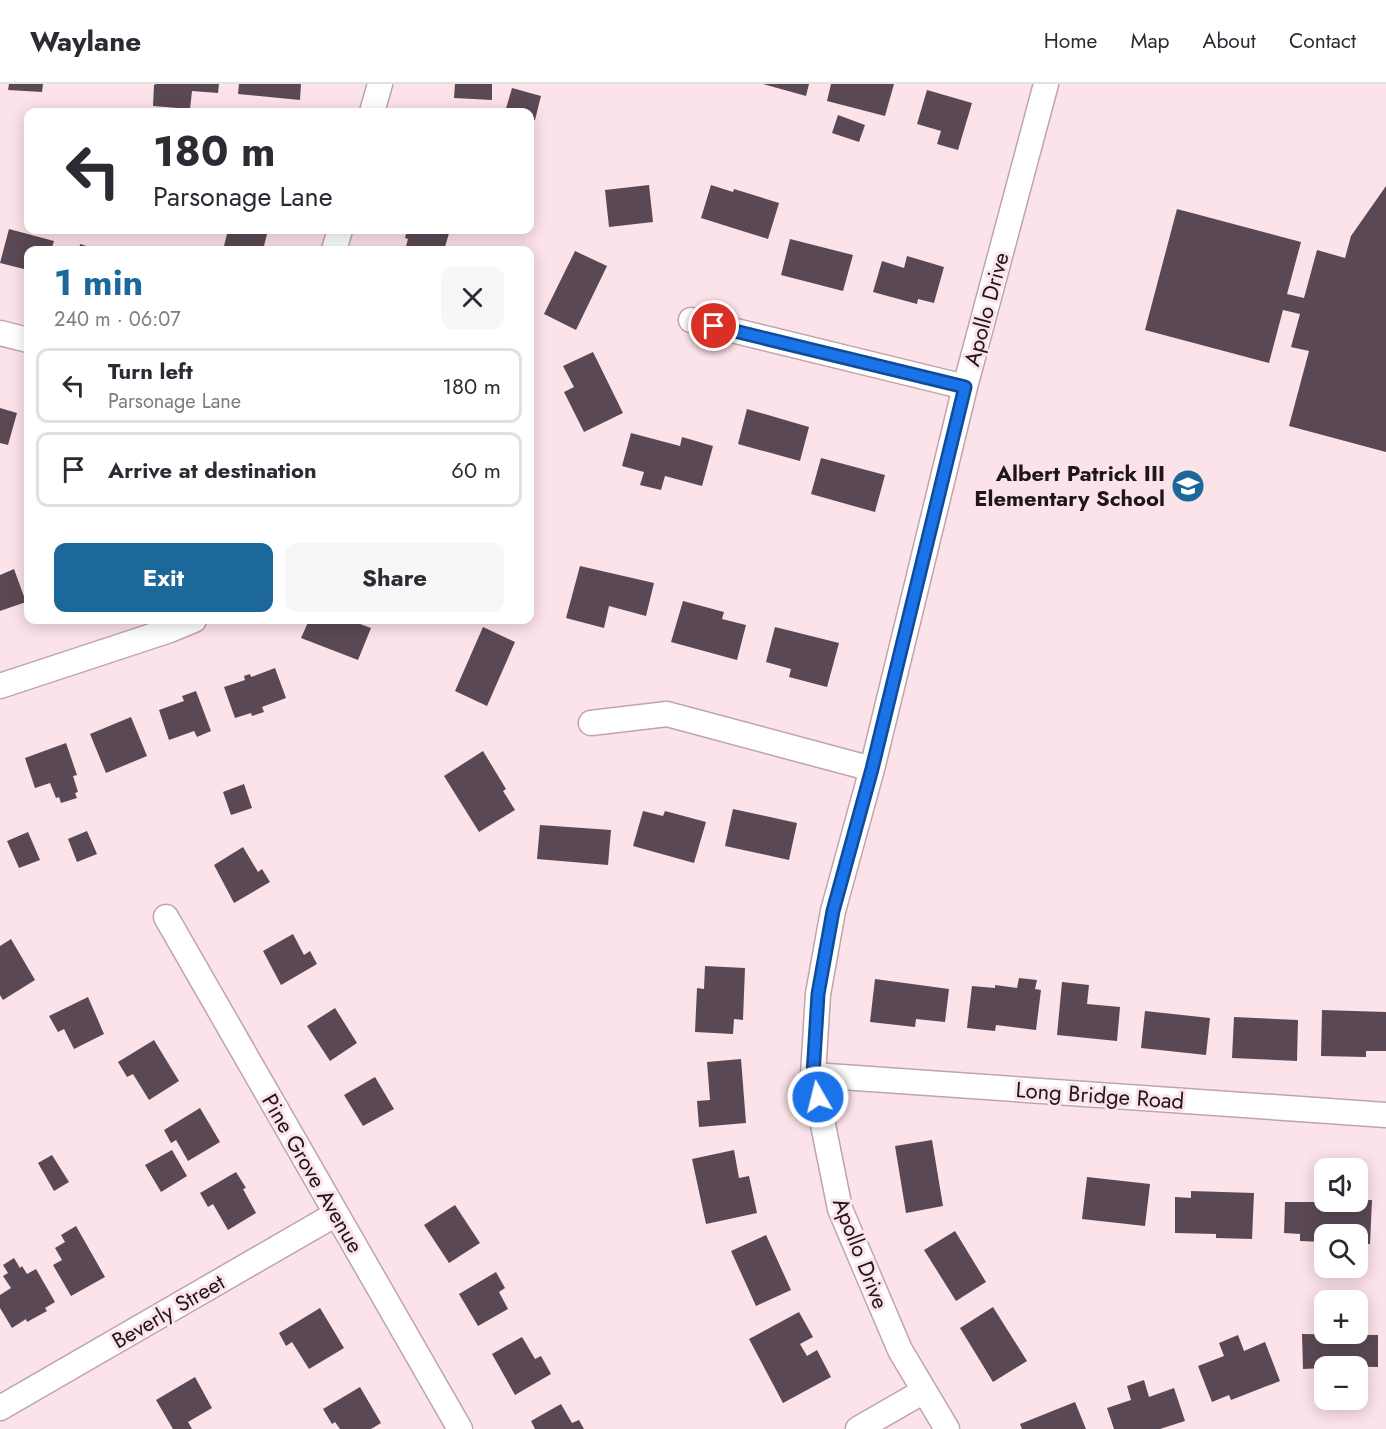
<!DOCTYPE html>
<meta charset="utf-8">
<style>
body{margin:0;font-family:Jost,sans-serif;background:#f7f7f7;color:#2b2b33;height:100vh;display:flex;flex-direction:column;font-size:22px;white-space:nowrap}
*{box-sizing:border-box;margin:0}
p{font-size:20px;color:#7c7c81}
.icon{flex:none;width:33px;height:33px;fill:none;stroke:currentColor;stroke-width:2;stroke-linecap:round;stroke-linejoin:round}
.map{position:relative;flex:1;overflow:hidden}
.drawer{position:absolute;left:24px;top:162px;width:510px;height:378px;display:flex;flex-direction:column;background:#fff;border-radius:12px;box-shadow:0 3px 15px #0003}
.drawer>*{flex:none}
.top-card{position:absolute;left:24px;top:24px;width:510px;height:126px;border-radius:12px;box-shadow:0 3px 15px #0003;background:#fff;color:#2b2b33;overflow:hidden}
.buttons{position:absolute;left:1314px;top:1074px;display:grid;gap:12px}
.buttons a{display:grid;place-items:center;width:54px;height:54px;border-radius:12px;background:#fff;box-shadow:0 3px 15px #0003;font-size:30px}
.pin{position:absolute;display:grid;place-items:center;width:51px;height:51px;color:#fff;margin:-26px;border:3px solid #fff;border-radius:50%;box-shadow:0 2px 6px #0007}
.me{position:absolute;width:66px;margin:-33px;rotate:352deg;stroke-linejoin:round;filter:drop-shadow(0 0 4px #0008)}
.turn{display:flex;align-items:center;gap:21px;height:126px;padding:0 30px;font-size:27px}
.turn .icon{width:78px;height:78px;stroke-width:2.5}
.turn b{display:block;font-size:42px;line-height:51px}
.round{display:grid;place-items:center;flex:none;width:63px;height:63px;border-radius:12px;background:#f7f7f7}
.summary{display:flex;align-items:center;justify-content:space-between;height:102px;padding:0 30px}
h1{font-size:36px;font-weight:700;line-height:45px;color:#1c689b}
.cta{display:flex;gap:12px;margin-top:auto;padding:12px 30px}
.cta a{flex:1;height:69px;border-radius:12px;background:#1c689b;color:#fff;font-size:24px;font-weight:700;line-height:69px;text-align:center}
.cta a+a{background:#f7f7f7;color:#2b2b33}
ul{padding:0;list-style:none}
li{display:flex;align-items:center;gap:18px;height:75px;margin:0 12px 9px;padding:0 18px;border:3px solid #e1e1e2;border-radius:12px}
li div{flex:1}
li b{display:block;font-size:22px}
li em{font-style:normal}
header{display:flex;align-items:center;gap:36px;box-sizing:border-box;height:84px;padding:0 30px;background:#fff;border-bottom:2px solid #e1e1e2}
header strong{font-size:28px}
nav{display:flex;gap:33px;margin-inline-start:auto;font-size:21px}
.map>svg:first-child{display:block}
.building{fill:#5a4955}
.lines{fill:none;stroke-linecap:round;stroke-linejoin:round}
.minor-casing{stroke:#bea5ac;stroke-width:27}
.minor{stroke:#fff;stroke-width:24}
.route-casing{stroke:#114b97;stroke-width:15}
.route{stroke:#1a73e8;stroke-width:10}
.labels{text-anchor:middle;stroke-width:6;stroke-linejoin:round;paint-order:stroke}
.street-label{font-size:22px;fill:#1f1618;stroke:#fce2e9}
.poi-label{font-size:22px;font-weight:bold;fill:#1f1618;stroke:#fce2e9;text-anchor:end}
</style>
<header>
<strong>Waylane</strong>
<nav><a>Home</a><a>Map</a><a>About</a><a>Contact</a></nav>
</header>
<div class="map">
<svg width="1386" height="1345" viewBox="0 0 1386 1345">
<rect width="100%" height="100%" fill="#fce2e9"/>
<path class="building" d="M9 0H43L42 8 8 6Z
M156 0H219L218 9 192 7 190 25 153 22 154 1Z
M239 0H301L300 16 238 10Z
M455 0H492V16L454 14Z
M763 0H809L806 12Z
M831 0H894L885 32 827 17Z
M512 4 541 12 535 36 530 34V28H505Z
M927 6 972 19 958 66 937 60 941 47 917 40Z
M838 31 865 41 859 58 832 49Z
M649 101 653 138 609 143 605 106Z
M711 101 733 108 734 105 779 119 768 155 701 134Z
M1386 102V368L1289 342 1309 267 1291 263 1300 230 1283 226 1269 279 1145 246 1177 125 1301 158 1287 210 1304 214 1317 166 1345 174 1351 152Z
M9 145 54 157 51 166H28V186L0 179Z
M228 146H268L263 166H223Z
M407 146H450L444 166H405L408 155 405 154Z
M790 155 853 171 843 207 781 191Z
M80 160 100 166H79Z
M575 167 607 182 576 246 544 230Z
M907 172 944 183 934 219 918 215 917 220 873 208 882 177 904 184Z
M593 268 623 329 584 348 564 308 574 303 563 282Z
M0 324 17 329 8 361 0 359Z
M747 325 809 343 800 377 738 360Z
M631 349 680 362 682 353 713 362 702 402 665 392 661 406 640 401 644 388 622 382Z
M821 374 885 391 875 428 811 410Z
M580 482 654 499 646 532 609 522 604 544 566 534Z
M14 485 26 518 0 527V491Z
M683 517 724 528 722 535 746 541 737 576 671 558Z
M309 536H349L371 544 358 576 301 554Z
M483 543 515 558 487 622 455 607Z
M775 543 839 559 827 603 789 593 791 585 766 578Z
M275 584 286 614 262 623 264 628 252 632 251 629 235 634 224 603 245 596 244 592 250 590 251 593Z
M196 607 211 647 197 653 194 647 169 656 159 626 184 617 182 612Z
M131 633 147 672 106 689 90 650Z
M66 659 77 691 73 692 78 708 75 709 77 714 61 719 59 713 56 714 50 699 35 704 25 674Z
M483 667 506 705 503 707 515 726 479 748 444 692Z
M244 700 252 724 231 731 223 708Z
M733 725 797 739 789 776 725 762Z
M643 727 663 732 665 727 706 738 694 779 633 762Z
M540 741 611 746 608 781 537 775Z
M87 747 97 770 77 778 68 755Z
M28 748 40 776 19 784 7 757Z
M243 763 258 788 262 785 270 798 234 819 214 781Z
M293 850 304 871 310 867 317 880 281 901 263 867Z
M11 855 35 896 3 916 0 911V862Z
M705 882 745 884 743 936 734 935 733 950 695 948 697 904 704 905Z
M1019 894 1037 896 1035 905 1041 906 1036 946 996 941 995 947 967 944 972 902 995 904V901L1017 904Z
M875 895 949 905 945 938 916 935 915 943 870 938Z
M1062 898 1089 901 1087 920 1120 923 1117 957 1057 951Z
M88 913 104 950 74 965 64 945 58 948 49 932Z
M335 924 357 959 330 977 307 942Z
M1322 926 1386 928V967H1366V973L1321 972Z
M1145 927 1210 934 1206 971 1141 964Z
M1234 933 1298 936 1297 977 1232 974Z
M154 956 179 997 149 1016 133 990 127 993 118 978Z
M741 975 746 1039 699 1043 697 1017 710 1016 707 978Z
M375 993 394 1025 363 1042 344 1011Z
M200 1024 220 1058 188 1077 176 1056 171 1059 164 1046Z
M932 1056 943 1122 906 1129 895 1062Z
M172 1066 187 1092 161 1108 145 1081Z
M734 1066 739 1094 749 1092 757 1129 706 1140 692 1075Z
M52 1071 69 1098 54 1107 38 1079Z
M236 1088 246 1104 243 1105 256 1129 228 1146 213 1120 208 1123 200 1109Z
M1087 1093 1150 1100 1145 1142 1082 1135Z
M1191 1107 1254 1109 1252 1155 1216 1154V1150L1175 1149V1113L1191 1114Z
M1314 1114H1324V1118L1372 1116 1370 1160H1358V1150H1324V1158L1300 1157V1150L1284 1149 1285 1118H1314Z
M455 1121 480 1159 449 1179 424 1141Z
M76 1142 105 1193 71 1212 53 1181 62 1176 55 1164 65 1158 61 1151Z
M955 1147 986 1198 956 1217 924 1166Z
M766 1151 791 1206 756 1222 731 1167Z
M14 1174 20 1184 22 1182 27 1190 36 1185 55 1218 45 1224 47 1227 27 1238 26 1235 12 1244 0 1224V1211L11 1204 3 1192 8 1189 3 1181Z
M496 1188 505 1204 499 1208 508 1225 478 1242 459 1210Z
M993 1223 1027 1277 993 1298 960 1244Z
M320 1224 344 1264 309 1285 292 1258 286 1262 279 1249Z
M799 1228 813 1253 800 1260 807 1272 817 1266 831 1293 783 1319 749 1255Z
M1302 1250 1378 1251V1283L1324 1282V1284L1303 1285Z
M1238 1251 1244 1267 1265 1258 1280 1297 1231 1316 1229 1311 1212 1318 1198 1282 1224 1272 1219 1259Z
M522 1253 535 1275 541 1272 551 1290 515 1311 492 1270Z
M195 1293 212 1324 188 1338 192 1345H173L156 1316Z
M1144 1296 1149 1313 1174 1304 1185 1337 1160 1345H1114L1107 1324 1131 1316 1127 1302Z
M360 1303 381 1339 371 1345H340L335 1338 332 1340 323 1325Z
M1075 1318 1086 1345H1022L1020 1340Z
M561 1320 572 1339 579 1336 584 1345H535L531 1337Z"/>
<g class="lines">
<defs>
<path id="minor" d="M372 28 380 0
M334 166 340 146
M691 236 965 303
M0 249 28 256
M0 602 170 546 194 536
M591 639 667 630 872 685
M166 833 460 1345
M813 991 1386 1031
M0 1324 336 1130
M858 1345 924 1307
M947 1345 900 1266 840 1125 813 991 818 910 833 827 872 685 965 303 1046 0"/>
</defs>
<use href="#minor" class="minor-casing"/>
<use href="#minor" class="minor"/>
</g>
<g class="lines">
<defs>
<path id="route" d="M714 242 965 303 872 685 833 827 818 910 813 991 818 1013"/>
</defs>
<use href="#route" class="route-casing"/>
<use href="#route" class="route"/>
</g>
<defs>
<symbol id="school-disc" viewBox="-11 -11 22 22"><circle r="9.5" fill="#1c689b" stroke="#fce2e9"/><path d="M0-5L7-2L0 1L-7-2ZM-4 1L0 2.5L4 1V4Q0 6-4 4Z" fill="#fff"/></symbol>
</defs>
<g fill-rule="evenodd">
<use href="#school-disc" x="1169" y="383" width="38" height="38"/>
</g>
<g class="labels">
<g class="street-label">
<text transform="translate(986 225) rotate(-75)" y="8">Apollo Drive</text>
<text transform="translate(1100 1011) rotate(4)" y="8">Long Bridge Road</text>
<text transform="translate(313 1089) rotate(60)" y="8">Pine Grove Avenue</text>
<text transform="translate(861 1169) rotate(69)" y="8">Apollo Drive</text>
<text transform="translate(168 1227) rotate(-30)" y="8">Beverly Street</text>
</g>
<g class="poi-label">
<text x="1165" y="397">Albert Patrick III<tspan x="1165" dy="25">Elementary School</tspan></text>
</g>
</g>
</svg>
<div class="buttons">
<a><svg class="icon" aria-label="sound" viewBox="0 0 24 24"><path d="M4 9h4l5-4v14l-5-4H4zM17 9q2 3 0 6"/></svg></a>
<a><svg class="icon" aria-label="search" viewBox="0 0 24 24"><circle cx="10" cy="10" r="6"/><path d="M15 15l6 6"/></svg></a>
<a>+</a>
<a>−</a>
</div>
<div class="pin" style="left:714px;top:242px;background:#d93025"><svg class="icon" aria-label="arrive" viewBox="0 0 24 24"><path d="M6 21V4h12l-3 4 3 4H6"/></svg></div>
<svg class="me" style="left:818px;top:1013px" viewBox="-20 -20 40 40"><circle r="17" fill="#1a73e8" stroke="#fff" stroke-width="3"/><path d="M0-11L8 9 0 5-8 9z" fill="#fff"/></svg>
<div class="top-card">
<div class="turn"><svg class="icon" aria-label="left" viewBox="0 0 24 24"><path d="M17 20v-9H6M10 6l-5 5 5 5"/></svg><div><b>180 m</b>Parsonage Lane</div></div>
</div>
<section class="drawer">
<div class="summary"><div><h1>1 min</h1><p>240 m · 06:07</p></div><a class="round"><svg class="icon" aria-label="close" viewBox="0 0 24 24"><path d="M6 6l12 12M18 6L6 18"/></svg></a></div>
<ul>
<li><svg class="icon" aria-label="left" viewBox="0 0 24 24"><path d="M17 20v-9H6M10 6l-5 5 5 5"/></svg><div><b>Turn left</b><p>Parsonage Lane</p></div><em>180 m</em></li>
<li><svg class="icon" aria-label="arrive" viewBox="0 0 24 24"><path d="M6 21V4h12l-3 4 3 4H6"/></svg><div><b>Arrive at destination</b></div><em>60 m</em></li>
</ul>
<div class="cta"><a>Exit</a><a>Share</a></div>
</section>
</div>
